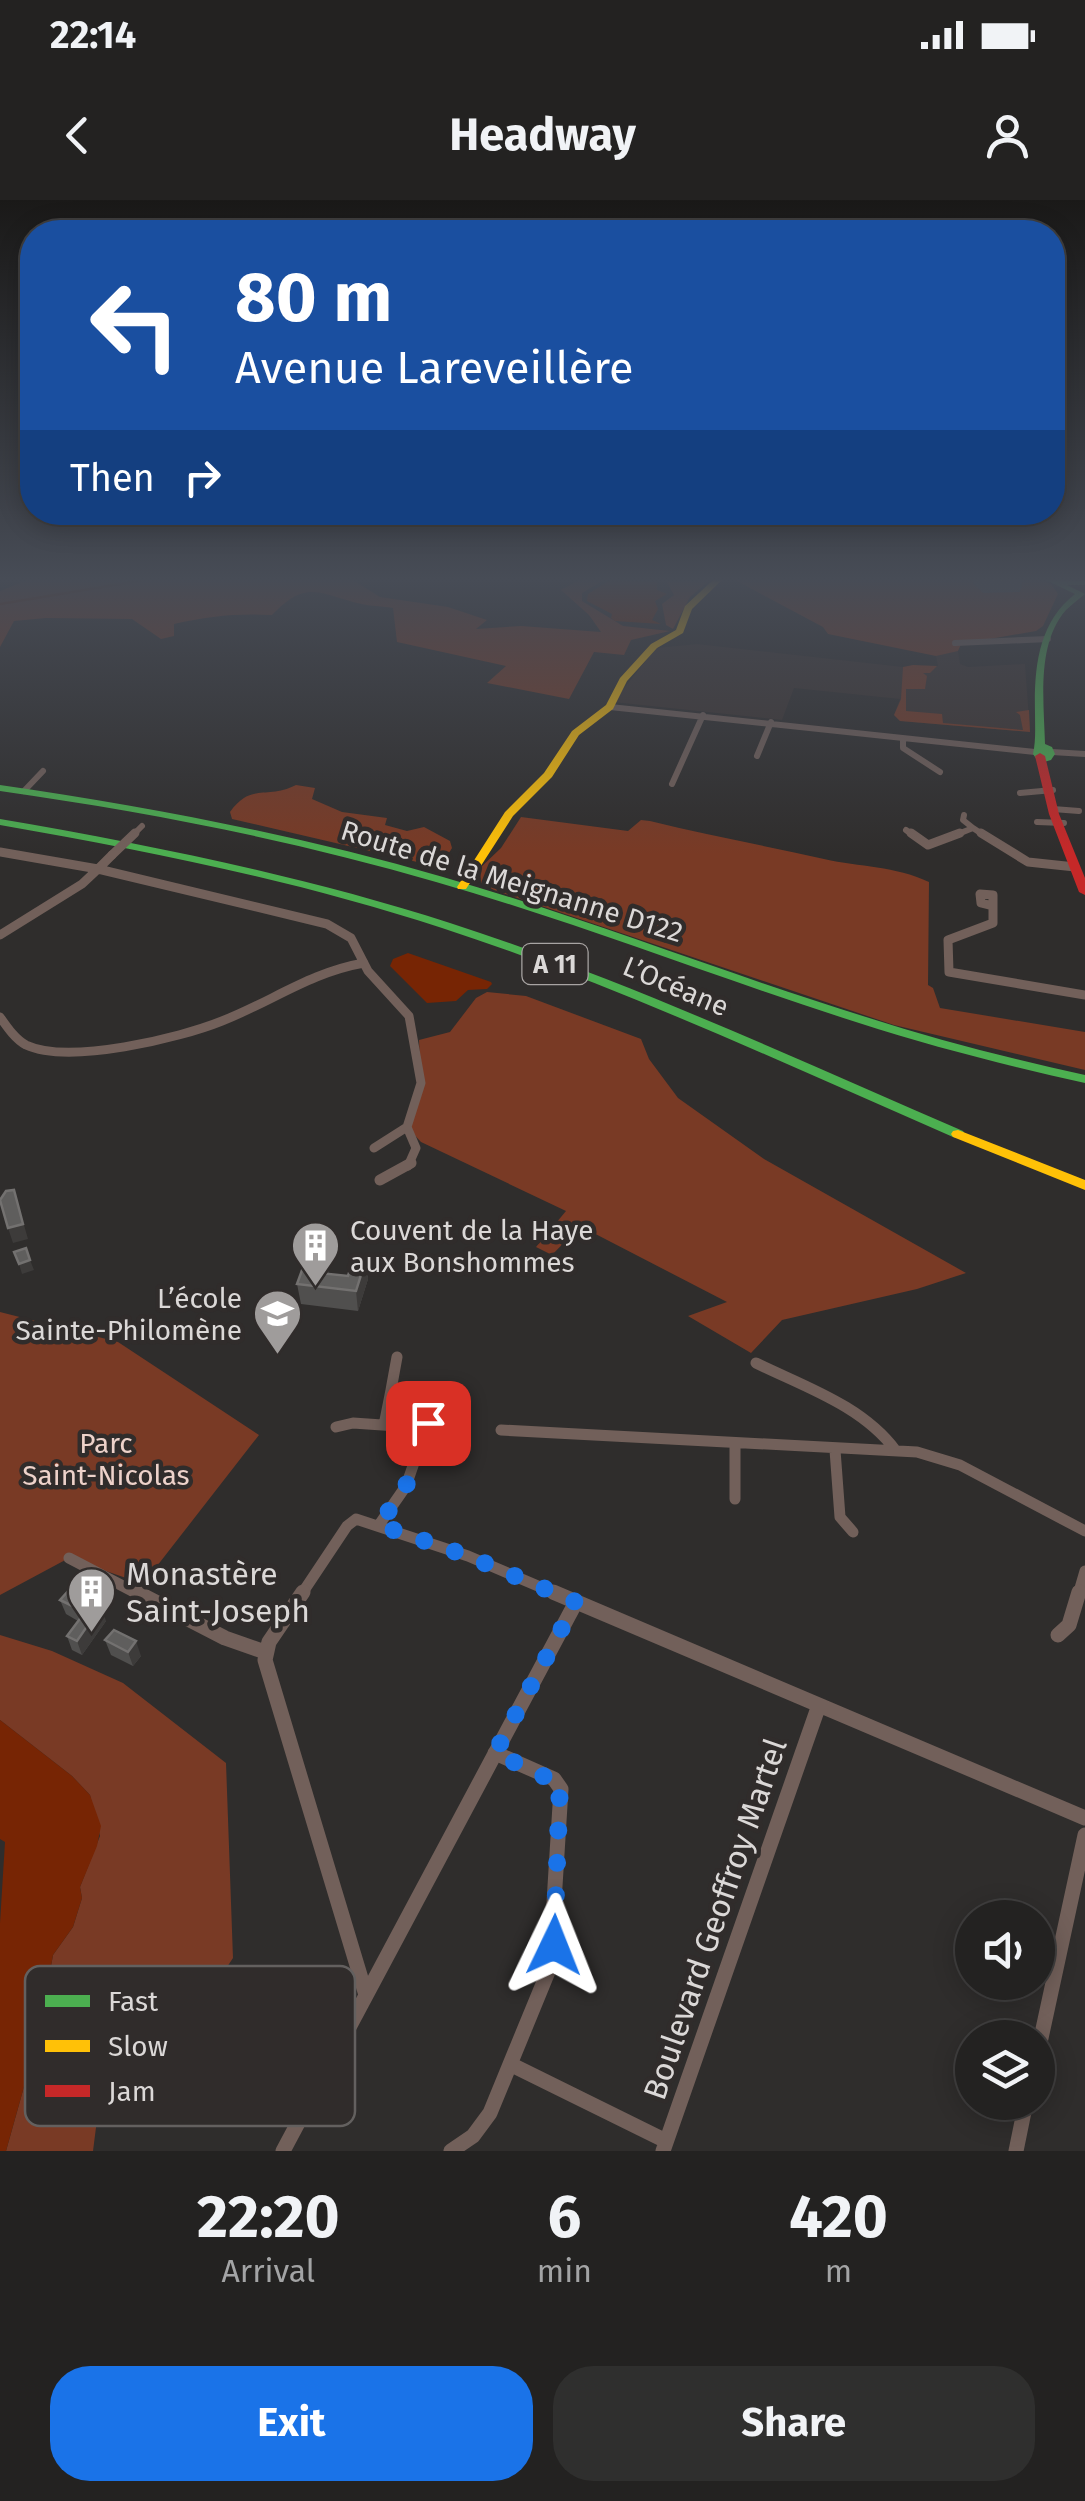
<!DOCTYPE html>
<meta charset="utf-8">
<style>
body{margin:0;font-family:"Fira Sans",sans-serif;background:#2f2f2e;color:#f1f3f6;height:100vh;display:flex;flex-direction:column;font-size:38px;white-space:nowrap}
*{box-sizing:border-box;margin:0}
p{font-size:32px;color:#a3a4a5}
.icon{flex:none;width:55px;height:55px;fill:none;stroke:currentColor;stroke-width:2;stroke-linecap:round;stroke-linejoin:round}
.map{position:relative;height:1951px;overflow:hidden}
.panel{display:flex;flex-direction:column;background:#232221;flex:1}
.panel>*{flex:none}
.top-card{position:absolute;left:20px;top:20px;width:1045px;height:305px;border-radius:40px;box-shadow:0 5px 25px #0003,0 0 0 2px #403f3f;background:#1a4fa0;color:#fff;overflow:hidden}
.fabs{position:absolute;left:955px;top:1700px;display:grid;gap:20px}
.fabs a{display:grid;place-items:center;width:100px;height:100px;border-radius:50%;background:#232221;box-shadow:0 5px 25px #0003,0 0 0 2px #403f3f;font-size:50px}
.pin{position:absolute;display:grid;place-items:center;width:85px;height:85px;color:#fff;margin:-42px;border-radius:20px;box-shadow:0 5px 15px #0006}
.me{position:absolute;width:110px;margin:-55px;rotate:2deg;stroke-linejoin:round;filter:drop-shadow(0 0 8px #0008)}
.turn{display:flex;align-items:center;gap:35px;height:210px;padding:0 50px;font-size:45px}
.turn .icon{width:130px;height:130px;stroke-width:2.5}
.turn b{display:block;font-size:70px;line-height:85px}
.then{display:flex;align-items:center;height:95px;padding:0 50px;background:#0003;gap:20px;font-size:38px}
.eta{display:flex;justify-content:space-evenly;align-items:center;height:170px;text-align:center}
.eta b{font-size:60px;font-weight:700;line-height:70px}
.primary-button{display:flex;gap:20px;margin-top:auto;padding:20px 50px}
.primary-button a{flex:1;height:115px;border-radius:40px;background:#1a73e8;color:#fff;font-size:40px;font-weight:700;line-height:115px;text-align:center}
.primary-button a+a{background:#2f2f2e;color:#f1f3f6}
.status{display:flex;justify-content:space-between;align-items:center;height:70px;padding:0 50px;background:#232221;direction:ltr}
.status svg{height:28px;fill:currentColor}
header{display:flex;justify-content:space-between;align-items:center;height:130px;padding:0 50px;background:#232221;font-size:45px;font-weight:700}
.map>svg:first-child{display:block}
.built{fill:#3c3330}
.green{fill:#793a25}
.water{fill:#772504}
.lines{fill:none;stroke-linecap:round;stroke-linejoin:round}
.stream{stroke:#772504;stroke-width:2.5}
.street-far3{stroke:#72605a;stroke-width:6}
.street-far2{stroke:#72605a;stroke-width:9}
.street-far1{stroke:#72605a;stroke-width:11}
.street{stroke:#72605a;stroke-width:15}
.fast{fill:#4caf50;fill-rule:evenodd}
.slow{fill:#ffc107;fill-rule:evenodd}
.jam{fill:#c62828;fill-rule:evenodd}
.street-bridge-far1{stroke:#72605a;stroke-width:6}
.street-bridge{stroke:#72605a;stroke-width:9}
.wall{fill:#504f4e}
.shaded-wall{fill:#3d3b3a}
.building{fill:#5f5e5d;stroke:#737170;stroke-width:2.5}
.route{stroke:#1a73e8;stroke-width:18;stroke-dasharray:0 32.4}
.labels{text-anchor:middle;stroke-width:9;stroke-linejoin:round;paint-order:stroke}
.shield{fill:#302c2b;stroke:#a8a4a3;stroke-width:2.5}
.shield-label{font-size:25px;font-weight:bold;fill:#dbd8d7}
.street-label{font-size:28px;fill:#dbd8d7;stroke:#302c2b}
.poi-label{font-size:28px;fill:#dbd8d7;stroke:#302c2b;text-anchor:start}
.park-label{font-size:28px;fill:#edd2ca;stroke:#302c2b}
.near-poi-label{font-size:32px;fill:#dbd8d7;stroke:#302c2b;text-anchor:start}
.near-street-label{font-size:32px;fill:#dbd8d7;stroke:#302c2b}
.key{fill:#302c2b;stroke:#63605f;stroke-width:2.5}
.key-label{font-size:28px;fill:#dbd8d7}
</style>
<div class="status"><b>22:14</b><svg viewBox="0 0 49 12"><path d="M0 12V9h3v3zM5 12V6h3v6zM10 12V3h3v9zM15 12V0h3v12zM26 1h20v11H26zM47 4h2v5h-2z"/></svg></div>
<header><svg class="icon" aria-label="back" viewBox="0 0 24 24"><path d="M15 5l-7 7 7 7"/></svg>Headway<svg class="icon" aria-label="person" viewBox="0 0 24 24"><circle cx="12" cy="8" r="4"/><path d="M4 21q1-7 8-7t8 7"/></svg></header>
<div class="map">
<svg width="1085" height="1951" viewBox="0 0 1085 1951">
<rect width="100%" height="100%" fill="#2f2d2c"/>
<path class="built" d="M697 444 903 467 938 466 936 456 952 451H958L960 464 968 467 1025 464 1030 532 900 521 894 515 900 499 794 488 782 520 613 502 656 448Z"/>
<path class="green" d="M27 380H353L380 397 448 407 487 420 476 429 521 426 601 432 589 415 561 390 579 380H604L582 393V401L623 426 670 431 631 440 624 455 594 452 569 499 487 483 506 466 397 442 393 408C380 406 366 406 353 402 314 390 303 383 272 415 238 413 208 416 174 424V436L161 439 132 419 46 418 14 421 0 447V391Z
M710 380 690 397 673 429 666 425 662 404 674 395 667 382Z
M735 380H1038L1051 384 1058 394 1043 426 1036 431 961 444 958 451 936 456 828 434 823 427Z
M913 465 937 466 930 473H923L927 476 925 489H906V511L942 514 943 523 1023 530 1020 515 1016 512 1029 510 1030 532 900 521 894 515 901 499 903 467Z
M296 585 315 588 312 599 342 612 387 618 385 625 407 631 424 627 450 641 452 648 442 664 430 665 232 619 230 612C251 582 267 600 296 585Z
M521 617 628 631 641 620 650 621C707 635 766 646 824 659 860 667 895 666 929 682L928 785 933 788 940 808 1085 832V870L894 825 494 690 481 683 480 668 501 648Z
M487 792 526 796 641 839 649 859 678 898 764 959 966 1073 917 1089 782 1120 751 1153 688 1116 727 1102 580 1026 552 1055 536 1047 566 1011 421 942 407 927 421 883 419 840 450 832 476 798Z
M0 1112 118 1142 259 1235 143 1384 69 1358 0 1395Z
M0 1435 52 1451 123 1483 226 1563 233 1758 209 1794 234 1870 100 1896 93 1951H6L27 1876 32 1825 47 1789 53 1755 73 1727 82 1698 80 1687 100 1636 90 1595 72 1576 0 1520Z"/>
<path class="water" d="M610 380 657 382V390L667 394 655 401 658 409 652 420 661 424 615 421 611 418 612 414 587 401 588 394Z
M408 753 491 782 492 784 487 789 468 790 456 801 427 803 390 766 393 759Z
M0 1520 72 1576 90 1595 101 1626 97 1646 80 1687 82 1698 73 1727 53 1755 47 1789 32 1825 27 1876 6 1951H0V1723L5 1642 0 1639Z"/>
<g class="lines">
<path class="stream" d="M0 404 145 380"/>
<path class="street-far3" d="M955 443 1048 439
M610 507 1035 552
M903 541V548L940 572
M1052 552 1085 554
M757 556 771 522
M672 584 703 515
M24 591 43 571
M1020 593 1053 590
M1053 609 1079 611
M1037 622 1064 623
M973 628 985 636
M906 630 914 636
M953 636 973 628 963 620 964 615"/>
<path class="street-far2" d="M911 633 928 645 960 633
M981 633 1028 662 1075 667
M0 652 98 669
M112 655 98 669 327 724 351 738 368 771 409 816 421 883 407 927 416 948 408 966
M980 694 993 695V706L981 703Z
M993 706V723L948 740 949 772 1085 795
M0 735 82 684 98 669
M0 817C7 827 15 839 26 845 69 865 180 838 222 821 271 802 311 772 364 763
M374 948 407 927"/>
<path class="street-far1" d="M380 980 411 963
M397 1157 391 1190 431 1193 426 1228
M756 1163C805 1187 863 1206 896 1251
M384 1225 391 1190
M336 1227 353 1223 426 1228 406 1286 379 1325
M501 1230 917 1252 960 1265 1085 1331
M735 1244V1299
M835 1250 840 1317 853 1332
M69 1358 140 1395
M301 1395 347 1326 356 1319 468 1356 559 1395
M1078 1395 1085 1371"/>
<path class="street" d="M136 1392 225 1438 265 1452
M303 1392 269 1442 265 1460 366 1795
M553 1392 1085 1618
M1058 1435 1069 1425 1079 1392
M208 1776 230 1802 331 1861
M1038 1852 1085 1635
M510 1864 666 1941
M283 1951 576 1402
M451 1951 473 1936 490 1913 550 1767 561 1589 554 1579 495 1553
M663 1951 819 1505
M1016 1951 1026 1902"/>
<path class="fast" d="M1046 380 1085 381V385H1067L1085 394C1079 399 1072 404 1066 410 1036 444 1044 502 1045 544L1052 547 1055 554 1051 560 1044 562 1037 560 1033 554C1036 541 1035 527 1035 513 1034 468 1038 423 1075 394Z
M0 585C150 607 298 635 443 677 586 718 724 773 866 817 938 840 1011 859 1085 875V883C1009 866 933 847 859 823 717 778 579 723 436 682 293 640 147 612 0 591Z
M0 619C152 645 303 676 450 723 626 780 794 858 963 931L965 934 958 938 953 937C785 864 617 785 442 728 298 681 149 651 0 625Z"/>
<path class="slow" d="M713 380H722L692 409 683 433 657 448 627 481 613 509 579 535 552 577 513 616 466 689H458L457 687 505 612 544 573 572 531 606 505 620 478 651 444 676 430 685 406Z
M958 930 1085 980V990L953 937 951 934 953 931Z"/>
<path class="jam" d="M1040 553 1045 556 1059 614 1085 678V695L1079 692 1049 614 1035 556Z"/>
<path class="street-bridge-far1" d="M132 636 142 626"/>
<path class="street-bridge" d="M112 655 135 633"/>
</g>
<path class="wall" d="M973 380H1023L1020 392 983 393 973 383Z
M366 1059 368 1079 358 1111 301 1104 297 1084 348 1076Z
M60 1400 106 1421 82 1455 72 1450 67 1436 78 1421 66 1414Z
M105 1440 141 1456 133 1466 111 1455Z"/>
<path class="shaded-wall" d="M14 990 28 1039 13 1043 8 1028Z
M326 1053 329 1073 324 1087 319 1073Z
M366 1059 368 1079 358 1111 356 1091Z
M30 1060 34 1070 22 1074 19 1064Z
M101 1406 106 1421 82 1455 77 1441Z
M136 1441 141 1456 133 1466 128 1452Z"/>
<path class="building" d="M14 990 23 1024 8 1028 0 1000 6 991Z
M26 1048 30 1060 19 1064 14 1052Z
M309 1051 326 1053 319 1073 348 1076 354 1057 366 1059 356 1091 297 1084Z
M69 1390 101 1406 77 1441 67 1436 85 1412 60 1400Z
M114 1430 136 1441 128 1452 105 1440Z"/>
<linearGradient id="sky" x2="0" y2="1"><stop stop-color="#1a1918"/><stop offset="0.58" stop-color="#474c56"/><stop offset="1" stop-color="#474c56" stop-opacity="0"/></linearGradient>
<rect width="1085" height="654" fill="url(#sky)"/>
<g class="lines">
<path class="route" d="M428 1223 406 1286 379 1325 468 1356 576 1402 495 1553 560 1584 554 1745"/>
</g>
<defs>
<symbol id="building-pin" viewBox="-11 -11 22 30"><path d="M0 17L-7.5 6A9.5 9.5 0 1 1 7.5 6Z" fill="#9f9c9b" stroke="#302c2b"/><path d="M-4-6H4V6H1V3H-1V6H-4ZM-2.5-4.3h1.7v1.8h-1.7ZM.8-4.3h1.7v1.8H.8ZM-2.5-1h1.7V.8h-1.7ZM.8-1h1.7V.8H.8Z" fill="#fff"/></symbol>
<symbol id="school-pin" viewBox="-11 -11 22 30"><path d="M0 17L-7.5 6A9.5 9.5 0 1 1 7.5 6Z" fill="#9f9c9b" stroke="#302c2b"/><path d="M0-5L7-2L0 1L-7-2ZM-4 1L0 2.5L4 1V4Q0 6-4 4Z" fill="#fff"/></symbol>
</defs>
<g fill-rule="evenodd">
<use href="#building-pin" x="288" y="1018" width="55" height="75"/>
<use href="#school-pin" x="250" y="1086" width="55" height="75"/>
<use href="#building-pin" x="64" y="1364" width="55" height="75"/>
</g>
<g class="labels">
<rect class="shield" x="522.5" y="744" width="65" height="40" rx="8"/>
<g class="shield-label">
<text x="555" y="773">A 11</text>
</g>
<g class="street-label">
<text transform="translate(512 681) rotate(17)" y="10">Route de la Meignanne D122</text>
<text transform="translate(676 786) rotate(23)" y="10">L’Océane</text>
</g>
<g class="poi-label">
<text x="350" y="1040">Couvent de la Haye<tspan x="350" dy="32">aux Bonshommes</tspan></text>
<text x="242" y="1108" text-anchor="end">L’école<tspan x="242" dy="32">Sainte-Philomène</tspan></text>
</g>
<g class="park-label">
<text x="106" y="1253">Parc<tspan x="106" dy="32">Saint-Nicolas</tspan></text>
</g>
<g class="near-poi-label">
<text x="126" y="1385">Monastère<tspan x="126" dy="37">Saint-Joseph</tspan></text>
</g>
<g class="near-street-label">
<text transform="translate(715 1719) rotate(-71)" y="11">Boulevard Geoffroy Martel</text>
</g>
</g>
<rect x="25" y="1766" width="330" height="160" rx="15" class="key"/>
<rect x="45" y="1795" width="45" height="12" fill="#4caf50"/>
<rect x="45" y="1840" width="45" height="12" fill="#ffc107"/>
<rect x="45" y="1885" width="45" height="12" fill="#c62828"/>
<g class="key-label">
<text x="108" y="1811">Fast</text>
<text x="108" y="1856">Slow</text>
<text x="108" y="1901">Jam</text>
</g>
</svg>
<div class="fabs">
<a><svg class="icon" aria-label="sound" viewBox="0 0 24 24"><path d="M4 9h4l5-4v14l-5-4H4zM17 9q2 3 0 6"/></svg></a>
<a><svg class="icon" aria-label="layers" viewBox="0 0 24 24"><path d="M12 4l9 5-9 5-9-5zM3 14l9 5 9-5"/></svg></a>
</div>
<div class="pin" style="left:428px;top:1223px;background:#d93025"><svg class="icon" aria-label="arrive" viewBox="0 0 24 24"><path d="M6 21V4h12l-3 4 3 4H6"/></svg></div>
<svg class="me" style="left:554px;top:1745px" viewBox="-20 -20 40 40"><path d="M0-17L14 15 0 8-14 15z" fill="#1a73e8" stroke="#fff" stroke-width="4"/></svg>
<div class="top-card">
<div class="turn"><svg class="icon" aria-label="left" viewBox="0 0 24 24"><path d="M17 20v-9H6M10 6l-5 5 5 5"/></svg><div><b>80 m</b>Avenue Lareveillère</div></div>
<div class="then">Then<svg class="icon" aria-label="right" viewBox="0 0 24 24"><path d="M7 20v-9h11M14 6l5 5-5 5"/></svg></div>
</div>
</div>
<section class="panel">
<div class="eta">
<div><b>22:20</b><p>Arrival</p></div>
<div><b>6</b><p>min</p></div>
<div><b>420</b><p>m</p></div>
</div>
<div class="primary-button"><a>Exit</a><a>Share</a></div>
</section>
